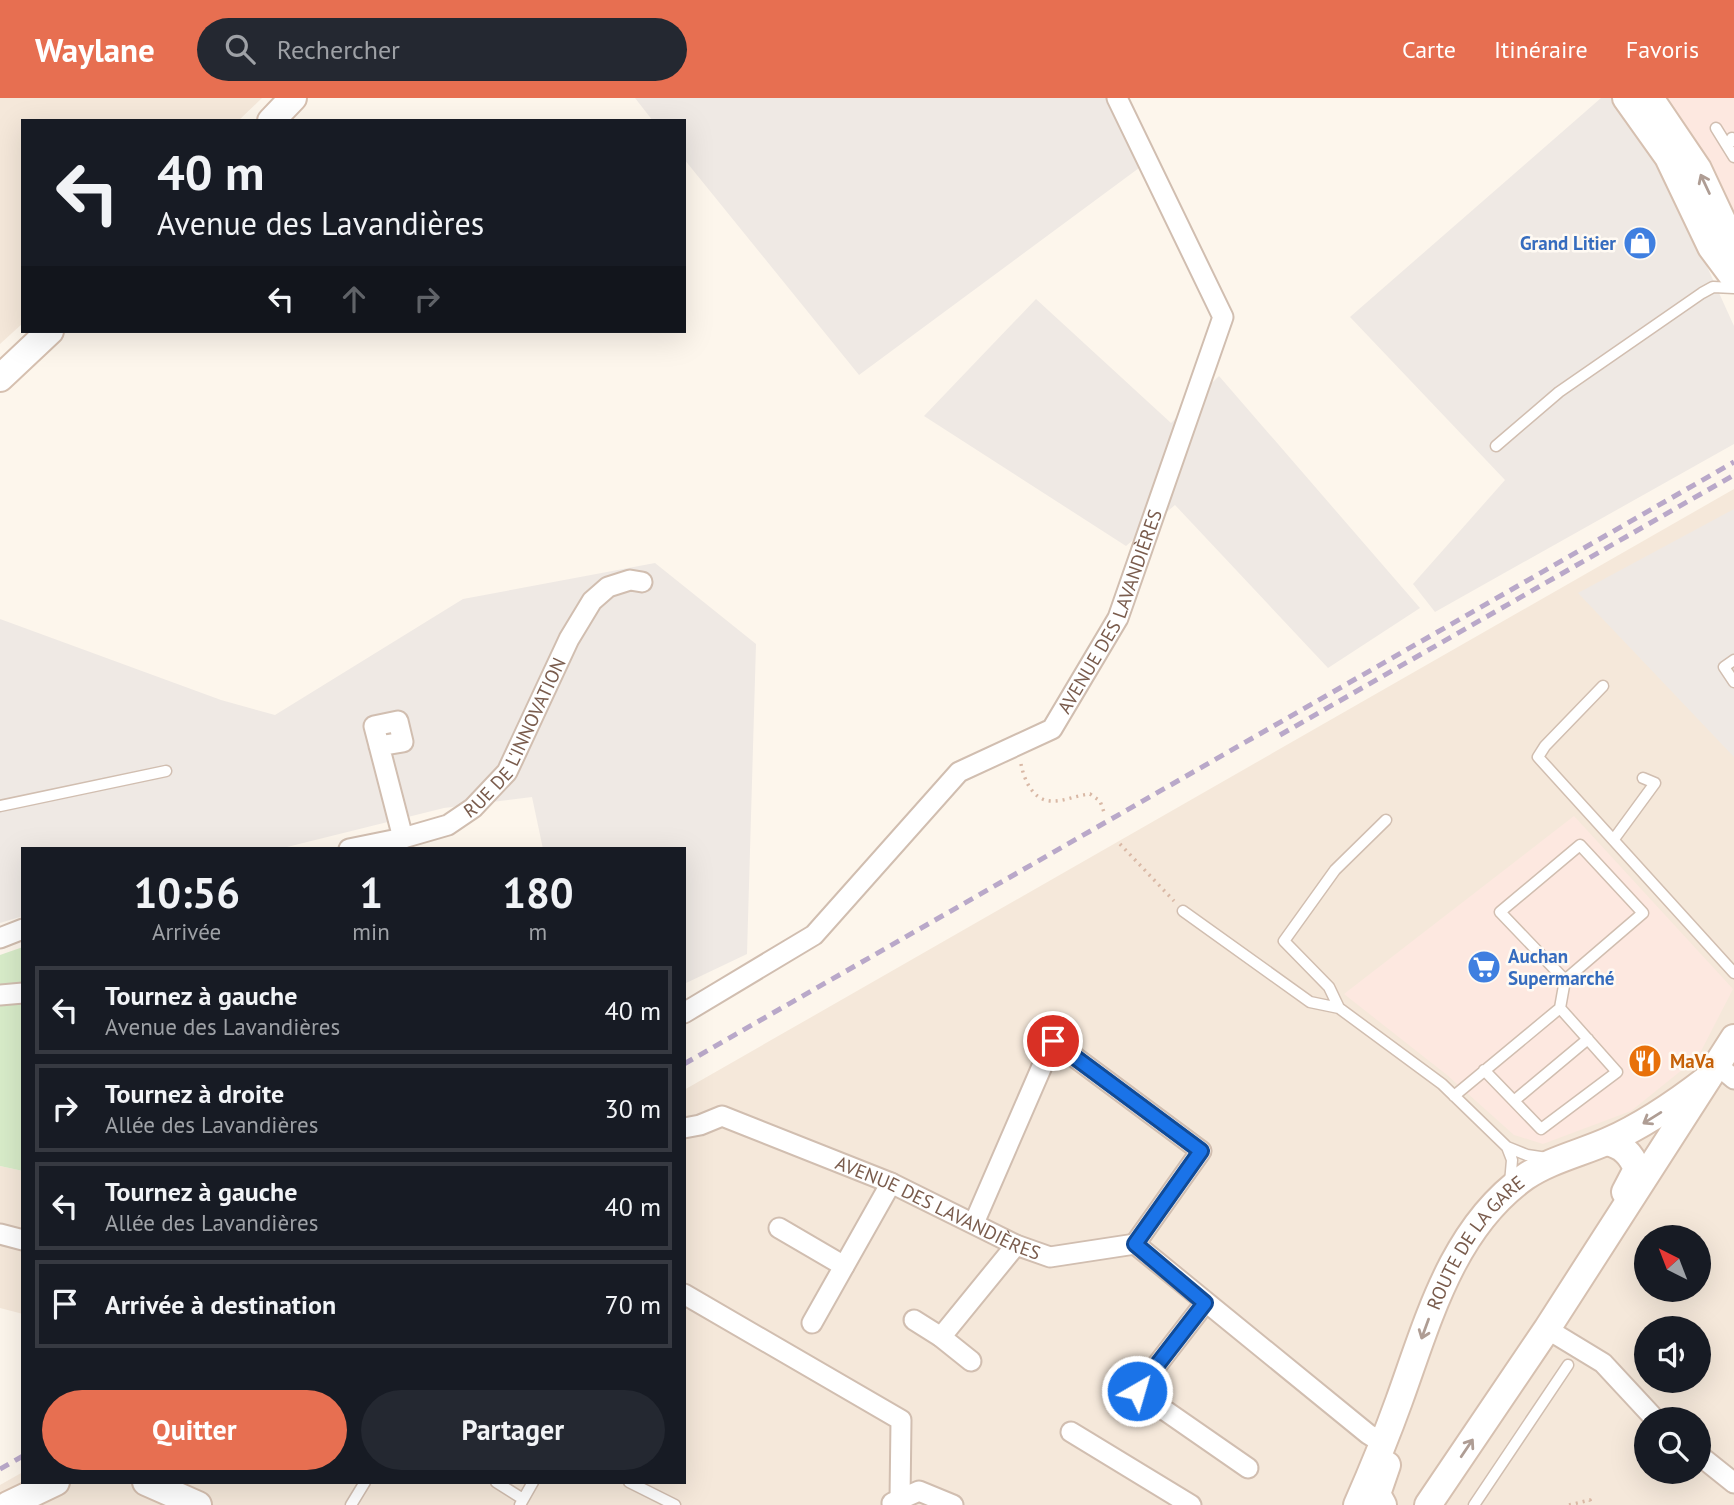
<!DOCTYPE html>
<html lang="fr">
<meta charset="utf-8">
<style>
body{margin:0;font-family:"PT Sans",sans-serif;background:#242831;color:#f1f3f6;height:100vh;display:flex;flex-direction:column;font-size:26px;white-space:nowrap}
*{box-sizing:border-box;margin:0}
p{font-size:23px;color:#9ea1a6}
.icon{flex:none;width:38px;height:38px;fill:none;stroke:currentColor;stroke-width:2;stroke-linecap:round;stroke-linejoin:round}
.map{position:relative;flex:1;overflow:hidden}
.panel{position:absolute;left:21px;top:749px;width:665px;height:637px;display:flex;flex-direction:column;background:#171b24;border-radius:0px;box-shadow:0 7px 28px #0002}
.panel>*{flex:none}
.guide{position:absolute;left:21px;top:21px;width:665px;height:214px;border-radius:0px;box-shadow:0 7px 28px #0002;background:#171b24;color:#f1f3f6;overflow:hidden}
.needle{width:46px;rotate:318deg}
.controls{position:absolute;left:1634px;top:1127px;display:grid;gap:14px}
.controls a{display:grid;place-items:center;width:77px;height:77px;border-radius:50%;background:#171b24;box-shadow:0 7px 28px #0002;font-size:35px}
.pin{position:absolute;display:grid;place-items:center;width:60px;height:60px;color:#fff;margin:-30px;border:4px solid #fff;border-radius:50%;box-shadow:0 2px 7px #0007}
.me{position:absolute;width:77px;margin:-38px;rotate:38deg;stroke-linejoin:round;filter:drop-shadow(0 0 5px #0008)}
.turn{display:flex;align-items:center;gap:24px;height:147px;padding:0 21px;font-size:32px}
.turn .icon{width:91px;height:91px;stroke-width:2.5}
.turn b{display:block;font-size:49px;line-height:60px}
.lanes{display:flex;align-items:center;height:66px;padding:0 21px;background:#0003;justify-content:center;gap:35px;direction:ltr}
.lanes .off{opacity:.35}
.eta{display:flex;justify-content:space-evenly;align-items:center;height:119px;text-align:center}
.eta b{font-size:42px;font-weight:600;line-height:49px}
.primary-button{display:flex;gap:14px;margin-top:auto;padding:14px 21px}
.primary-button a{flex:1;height:80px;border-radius:42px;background:#e76f51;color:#fff;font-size:28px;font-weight:600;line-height:80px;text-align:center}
.primary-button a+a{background:#242831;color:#f1f3f6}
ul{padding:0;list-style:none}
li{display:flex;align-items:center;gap:21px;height:88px;margin:0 14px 10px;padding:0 7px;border:4px solid #363941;border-radius:0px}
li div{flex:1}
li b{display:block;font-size:26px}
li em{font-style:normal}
header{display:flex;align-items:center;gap:42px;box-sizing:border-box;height:98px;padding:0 35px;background:#e76f51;color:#fff}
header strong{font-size:33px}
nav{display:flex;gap:38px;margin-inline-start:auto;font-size:24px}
.search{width:490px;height:63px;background:#242831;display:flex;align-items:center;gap:18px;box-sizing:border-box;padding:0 24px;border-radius:38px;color:#9ea1a6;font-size:26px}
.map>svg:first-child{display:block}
.residential{fill:#f5e8da;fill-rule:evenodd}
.commercial{fill:#fde8e0}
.industrial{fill:#efe9e4}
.green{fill:#d8ecc9}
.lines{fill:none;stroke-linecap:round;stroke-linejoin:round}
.lane-casing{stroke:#d1beb0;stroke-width:13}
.street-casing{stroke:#d1beb0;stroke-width:23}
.secondary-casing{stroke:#d6c0b0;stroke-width:30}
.path{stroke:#d9b8a5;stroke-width:3.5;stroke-dasharray:2 5;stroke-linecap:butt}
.lane{stroke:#fff;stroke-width:10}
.street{stroke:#fff;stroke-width:19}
.secondary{stroke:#fff;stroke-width:26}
.rail{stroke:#b9a8c9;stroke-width:5;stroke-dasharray:10 7;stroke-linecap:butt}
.oneway{stroke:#af9d94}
.route-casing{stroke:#114b97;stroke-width:18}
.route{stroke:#1a73e8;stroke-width:12}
.labels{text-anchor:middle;stroke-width:5;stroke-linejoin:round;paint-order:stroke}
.shop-label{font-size:19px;font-weight:bold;fill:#366cbe;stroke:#fffaf3;text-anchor:end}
.street-label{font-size:19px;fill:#7a5c4d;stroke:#fffaf3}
.food-label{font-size:19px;font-weight:bold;fill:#c56008;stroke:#fffaf3;text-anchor:start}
</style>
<header>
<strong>Waylane</strong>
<div class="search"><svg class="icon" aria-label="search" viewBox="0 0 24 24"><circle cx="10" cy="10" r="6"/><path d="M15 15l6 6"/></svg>Rechercher</div>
<nav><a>Carte</a><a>Itinéraire</a><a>Favoris</a></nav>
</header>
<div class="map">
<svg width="1734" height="1407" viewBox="0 0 1734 1407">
<rect width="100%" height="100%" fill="#fdf6ec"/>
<path class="residential" d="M0 0H262L238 23H23V225L0 246Z
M1734 391V1407H0V1387L23 1374V1384H684V992ZM1647 1139H1699V1192H1647ZM1647 1230H1699V1283H1647ZM1647 1321H1699V1374H1647Z
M0 1068 23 1073V1216L0 1210Z"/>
<path class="commercial" d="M1655 0H1734V113L1733 112Z
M1574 718 1733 891 1698 959 1631 1013 1543 1046 1514 1037 1447 977 1344 896Z"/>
<path class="industrial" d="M635 0H1124L1139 70 859 277 684 61V23H653Z
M1601 0H1611L1661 67 1734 228V346L1435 514 1413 486 1505 382 1350 219Z
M1036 201 1171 325 1219 278 1420 510 1328 570 1175 407 1126 448 924 318Z
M1734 411V659L1578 495Z
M655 465 756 546 747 856 684 886V751H543L532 699 444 710 279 751H23V818L0 825V521L221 602 275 617 463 501Z"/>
<path class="green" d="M23 849V1073L0 1068V857Z"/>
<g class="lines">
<defs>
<path id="lane" d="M1716 30 1734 59
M1732 40 1734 43
M1496 348 1559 294 1702 195 1713 189 1734 190
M1734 562 1724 569 1734 584
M1603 588 1545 648 1538 659 1734 875
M0 708 166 673
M1386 722 1335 772 1284 843 1329 889 1339 910 1442 986 1507 1049 1527 1057 1547 1060
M1614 741 1655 685 1643 680
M1183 813 1310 904 1339 910
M1484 972 1541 1031 1617 974 1560 910
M1454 998 1560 910 1565 882 1643 815 1580 747 1500 814 1565 882
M1515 1002 1588 941
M1507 1049 1512 1062 1510 1085
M496 1384 523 1401
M629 1384 675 1407
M351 1407 365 1384
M520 1407 533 1384
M1474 1407 1568 1267"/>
<g id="street">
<path d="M379 648 403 644 398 623 374 628 403 740"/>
<path id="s1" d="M349 751 403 740 448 727 473 710 507 674 569 541 592 503 608 489 630 482 642 484"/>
<path d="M0 840 23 831"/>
<path d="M0 897 23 895"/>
<path id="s2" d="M684 915 814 837 959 674 1052 631 1118 520 1223 219 1117 0"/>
<path d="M1716 966 1734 981"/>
<path id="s3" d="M684 1030 700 1027 722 1018 891 1085 1016 1147 1050 1159 1135 1146 1368 1336 1384 1346"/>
<path d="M974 1125 1053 943 1201 1053 1135 1146"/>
<path d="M779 1130 844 1168"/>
<path d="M0 1136 23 1142"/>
<path d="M684 1196 901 1322 900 1402"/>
<path d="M1205 1205 1137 1293 1248 1370"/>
<path d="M914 1222 941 1239 971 1263"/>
<path d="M812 1225 891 1085"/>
<path d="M1547 1231 1603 1265 1655 1321"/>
<path d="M941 1239 1016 1147"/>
<path d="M1071 1334 1191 1407"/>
<path d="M1699 1357 1734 1385"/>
<path d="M892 1405 919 1393 953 1407"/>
</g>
<g id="secondary">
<path d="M1626 0 1668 59 1711 149 1734 180"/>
<path d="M1650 0 1698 71 1734 148"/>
<path d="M271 23 293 0"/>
<path d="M0 280 50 233"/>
<path d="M1607 1044C1623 1048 1631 1056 1637 1071L1625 1094"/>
<path d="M146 1384 198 1407"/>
<path d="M8 1407 56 1384"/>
<path id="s4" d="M1357 1407C1372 1373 1386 1339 1399 1303 1428 1223 1452 1131 1525 1079 1550 1062 1581 1055 1608 1043 1644 1027 1676 1005 1707 981"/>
<path d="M1383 1407 1377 1396 1387 1367"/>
<path d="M1428 1407 1547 1231 1734 940"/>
</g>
</defs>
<use href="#lane" class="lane-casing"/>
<use href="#street" class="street-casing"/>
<use href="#secondary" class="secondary-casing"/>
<path class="path" d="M1021 666C1024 681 1032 702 1051 703 1063 704 1077 697 1090 696L1100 703 1105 717
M1120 746 1174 803
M1569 1407 1590 1402 1592 1407"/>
<use href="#lane" class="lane"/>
<use href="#street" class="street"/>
<use href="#secondary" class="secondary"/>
<path class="rail" d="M1280 637 1734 377
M684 966 1734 364
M0 1371 23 1358"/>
</g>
<defs><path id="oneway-shaft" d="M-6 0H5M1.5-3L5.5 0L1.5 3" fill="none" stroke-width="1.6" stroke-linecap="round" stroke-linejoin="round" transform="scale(1.75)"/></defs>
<g class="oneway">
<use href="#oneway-shaft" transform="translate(1705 86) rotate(-115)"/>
<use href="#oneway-shaft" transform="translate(1652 1020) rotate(148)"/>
<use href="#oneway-shaft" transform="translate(1425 1231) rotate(110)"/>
<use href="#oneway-shaft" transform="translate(1467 1350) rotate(-56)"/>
</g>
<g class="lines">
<defs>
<path id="route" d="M1053 943 1201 1053 1135 1146 1205 1205 1137 1293"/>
</defs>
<use href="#route" class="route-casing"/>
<use href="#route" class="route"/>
</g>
<defs>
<symbol id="shop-disc" viewBox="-11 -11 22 22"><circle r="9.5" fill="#3f7fe0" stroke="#fffaf3"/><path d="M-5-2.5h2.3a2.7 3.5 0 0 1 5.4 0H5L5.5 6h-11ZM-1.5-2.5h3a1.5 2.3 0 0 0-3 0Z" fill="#fff"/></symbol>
<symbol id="supermarket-disc" viewBox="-11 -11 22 22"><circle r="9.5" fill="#3f7fe0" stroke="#fffaf3"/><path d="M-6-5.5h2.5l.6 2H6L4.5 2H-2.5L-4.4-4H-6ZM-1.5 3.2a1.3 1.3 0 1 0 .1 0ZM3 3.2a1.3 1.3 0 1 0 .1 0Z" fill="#fff"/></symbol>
<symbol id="restaurant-disc" viewBox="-11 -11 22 22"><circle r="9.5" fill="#e8710a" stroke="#fffaf3"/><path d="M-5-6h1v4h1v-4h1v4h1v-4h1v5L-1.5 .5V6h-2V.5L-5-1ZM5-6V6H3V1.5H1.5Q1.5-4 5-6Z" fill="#fff"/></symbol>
</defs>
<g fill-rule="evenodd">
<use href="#shop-disc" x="1621" y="126" width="38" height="38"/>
<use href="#supermarket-disc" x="1465" y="850" width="38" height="38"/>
<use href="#restaurant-disc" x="1626" y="944" width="38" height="38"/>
</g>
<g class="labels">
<g class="shop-label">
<text x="1616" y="152">Grand Litier</text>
<text x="1508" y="865" text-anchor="start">Auchan<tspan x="1508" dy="22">Supermarché</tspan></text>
</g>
<g class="street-label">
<text dy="7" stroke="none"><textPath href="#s2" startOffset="604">AVENUE DES LAVANDIÈRES</textPath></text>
<text dy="7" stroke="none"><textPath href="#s1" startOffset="215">RUE DE L'INNOVATION</textPath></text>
<text dy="7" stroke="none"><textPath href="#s3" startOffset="275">AVENUE DES LAVANDIÈRES</textPath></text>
<text dy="7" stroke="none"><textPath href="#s4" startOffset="290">ROUTE DE LA GARE</textPath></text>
</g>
<g class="food-label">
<text x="1670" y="970">MaVa</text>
</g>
</g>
</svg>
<div class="controls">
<a><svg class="needle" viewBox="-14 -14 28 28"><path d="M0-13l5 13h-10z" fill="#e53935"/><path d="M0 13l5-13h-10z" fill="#9ea1a6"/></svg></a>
<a><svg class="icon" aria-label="sound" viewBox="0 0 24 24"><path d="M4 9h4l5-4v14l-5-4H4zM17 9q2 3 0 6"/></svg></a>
<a><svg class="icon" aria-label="search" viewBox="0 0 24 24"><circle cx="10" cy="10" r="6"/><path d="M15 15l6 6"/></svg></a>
</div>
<div class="pin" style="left:1053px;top:943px;background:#d93025"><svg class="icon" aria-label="arrive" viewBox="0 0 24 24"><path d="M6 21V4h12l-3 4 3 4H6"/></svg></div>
<svg class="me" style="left:1137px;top:1293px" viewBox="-20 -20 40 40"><circle r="17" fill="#1a73e8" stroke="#fff" stroke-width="3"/><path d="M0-11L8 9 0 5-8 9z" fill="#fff"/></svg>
<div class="guide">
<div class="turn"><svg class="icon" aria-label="left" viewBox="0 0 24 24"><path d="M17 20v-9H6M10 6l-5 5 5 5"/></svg><div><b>40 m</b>Avenue des Lavandières</div></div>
<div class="lanes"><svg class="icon" aria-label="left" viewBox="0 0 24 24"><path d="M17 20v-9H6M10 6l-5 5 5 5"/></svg><svg class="icon off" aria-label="ahead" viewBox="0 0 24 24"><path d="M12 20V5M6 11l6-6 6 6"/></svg><svg class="icon off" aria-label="right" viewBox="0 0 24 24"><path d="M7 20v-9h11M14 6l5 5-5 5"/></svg></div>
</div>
<section class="panel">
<div class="eta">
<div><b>10:56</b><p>Arrivée</p></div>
<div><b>1</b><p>min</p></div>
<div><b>180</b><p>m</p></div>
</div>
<ul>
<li><svg class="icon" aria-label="left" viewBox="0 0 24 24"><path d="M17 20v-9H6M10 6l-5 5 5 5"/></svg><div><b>Tournez à gauche</b><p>Avenue des Lavandières</p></div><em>40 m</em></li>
<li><svg class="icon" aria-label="right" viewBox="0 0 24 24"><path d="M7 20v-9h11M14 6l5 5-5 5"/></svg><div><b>Tournez à droite</b><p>Allée des Lavandières</p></div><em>30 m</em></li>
<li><svg class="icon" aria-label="left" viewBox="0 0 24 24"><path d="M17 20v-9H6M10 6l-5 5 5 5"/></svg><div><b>Tournez à gauche</b><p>Allée des Lavandières</p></div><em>40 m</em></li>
<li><svg class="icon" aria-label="arrive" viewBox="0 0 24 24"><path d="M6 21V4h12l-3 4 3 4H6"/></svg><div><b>Arrivée à destination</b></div><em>70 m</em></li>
</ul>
<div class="primary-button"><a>Quitter</a><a>Partager</a></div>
</section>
</div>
